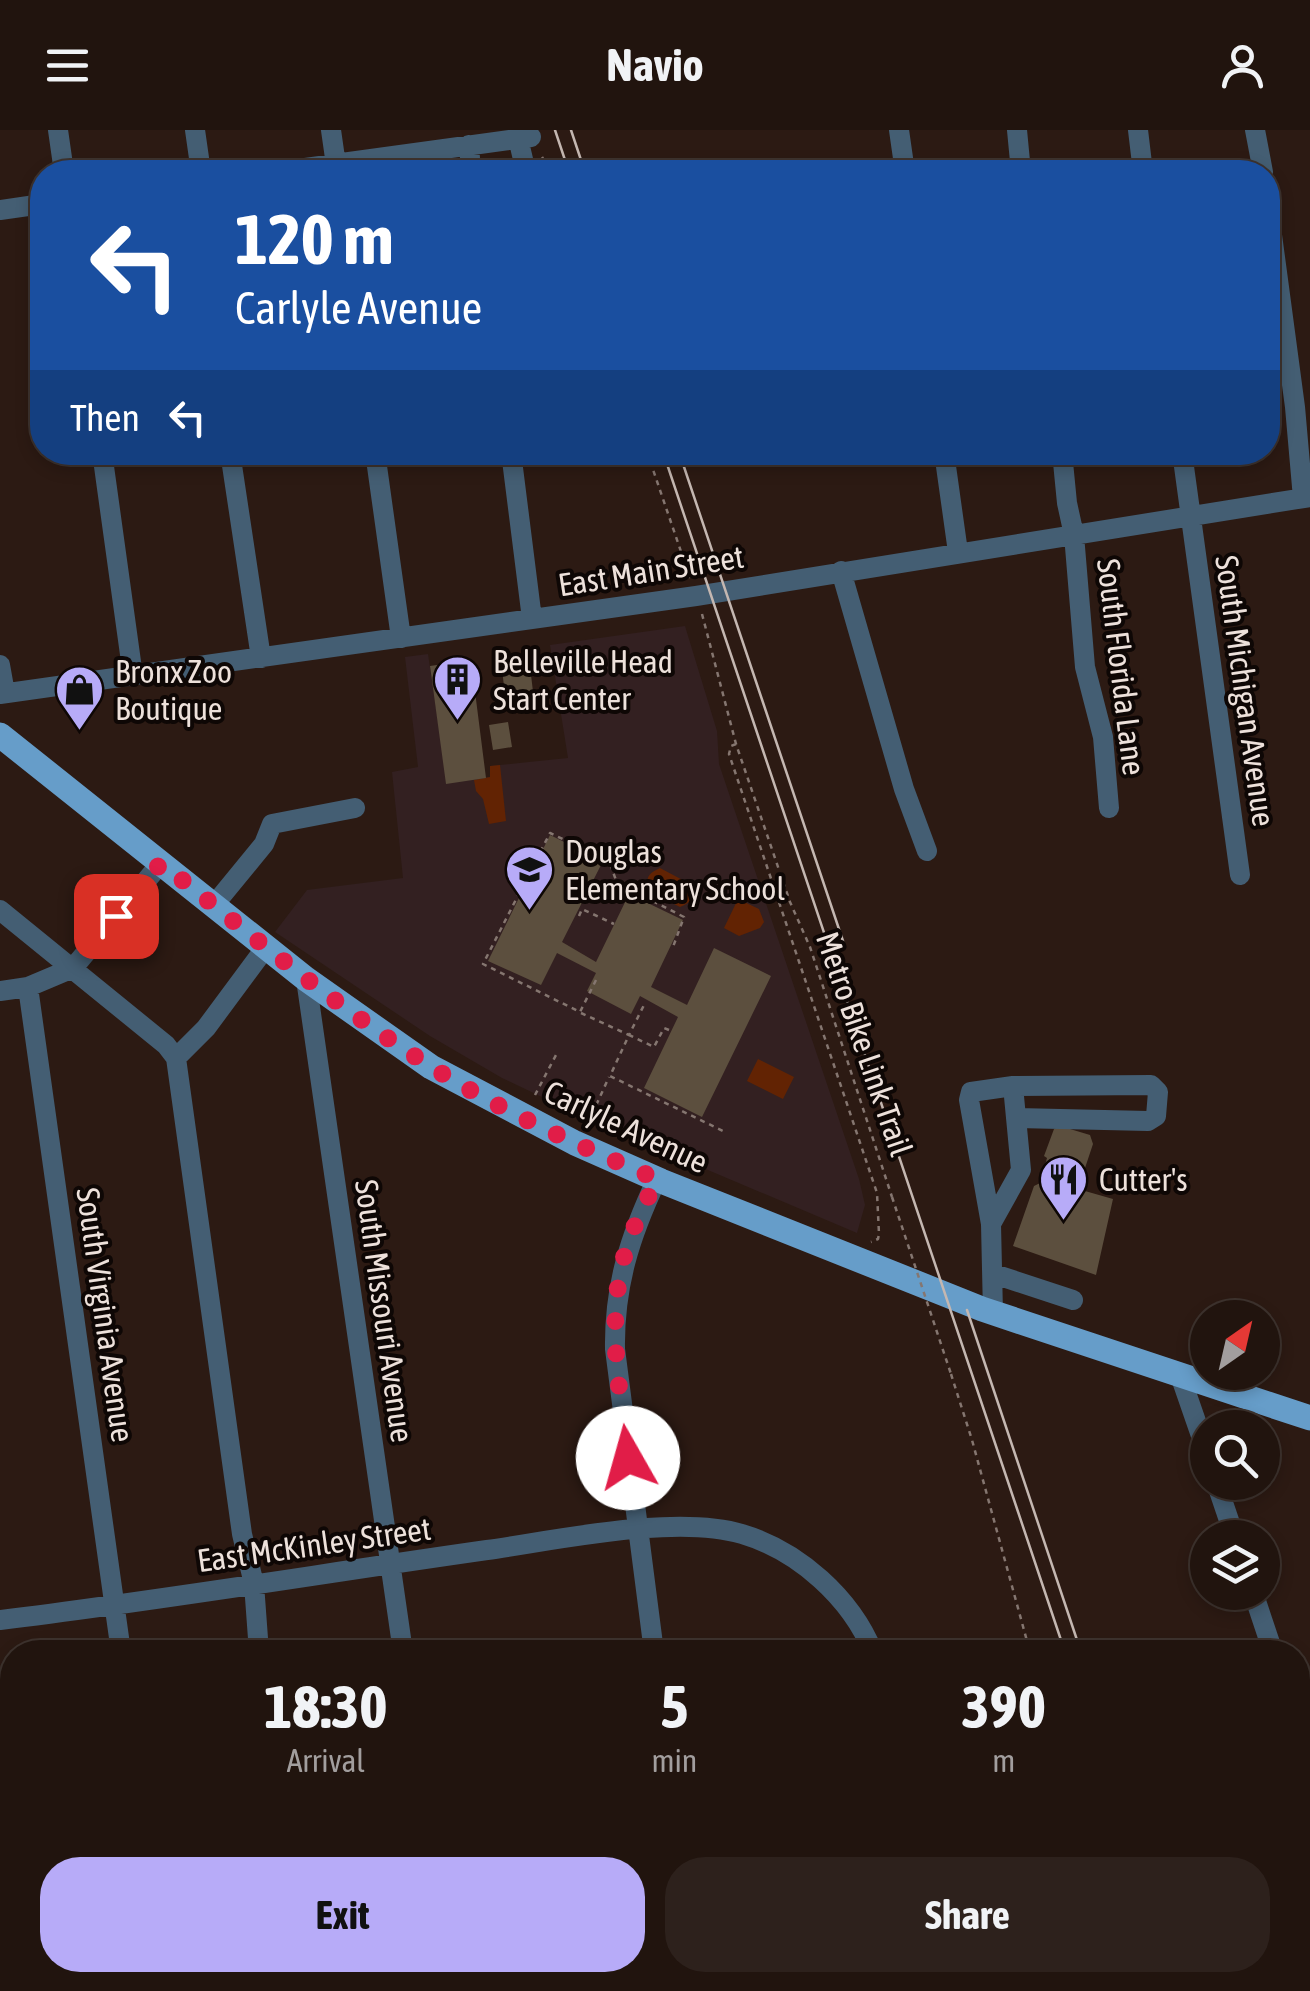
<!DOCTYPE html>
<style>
body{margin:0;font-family:"Asap Condensed",sans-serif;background:#2d211c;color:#f1f3f6;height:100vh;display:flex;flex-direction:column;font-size:38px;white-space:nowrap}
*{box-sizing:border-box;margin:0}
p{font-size:32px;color:#a29e9e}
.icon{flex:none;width:55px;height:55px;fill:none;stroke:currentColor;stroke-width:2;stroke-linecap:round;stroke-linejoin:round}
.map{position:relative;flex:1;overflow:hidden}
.details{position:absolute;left:0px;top:1510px;width:1310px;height:352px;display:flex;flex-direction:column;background:#21140e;border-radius:40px 40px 0 0;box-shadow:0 5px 15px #0003,0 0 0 2px #3e332e}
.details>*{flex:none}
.banner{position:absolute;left:30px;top:30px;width:1250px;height:305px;border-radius:40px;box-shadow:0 5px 15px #0003,0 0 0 2px #3e332e;background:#1a4fa0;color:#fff;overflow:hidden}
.needle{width:65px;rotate:34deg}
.fabs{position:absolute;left:1190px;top:1170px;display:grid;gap:20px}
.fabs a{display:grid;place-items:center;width:90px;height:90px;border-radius:50%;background:#21140e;box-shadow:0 5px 15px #0003,0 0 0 2px #3e332e;font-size:50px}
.pin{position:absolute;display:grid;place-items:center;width:85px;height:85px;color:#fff;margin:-42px;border-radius:20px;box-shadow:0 5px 15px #0006}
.me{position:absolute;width:110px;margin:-55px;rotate:353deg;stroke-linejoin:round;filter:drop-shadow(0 0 8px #0008)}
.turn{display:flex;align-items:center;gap:35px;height:210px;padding:0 40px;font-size:45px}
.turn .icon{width:130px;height:130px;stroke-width:2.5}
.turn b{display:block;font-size:70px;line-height:85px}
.then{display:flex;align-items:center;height:95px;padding:0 40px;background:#0003;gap:20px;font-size:38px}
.eta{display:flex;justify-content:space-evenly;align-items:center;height:170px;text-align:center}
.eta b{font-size:60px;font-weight:700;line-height:70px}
.cta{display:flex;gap:20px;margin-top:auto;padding:20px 40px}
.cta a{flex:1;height:115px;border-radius:40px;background:#b7abf8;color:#111;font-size:40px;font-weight:700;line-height:115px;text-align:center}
.cta a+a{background:#2d211c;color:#f1f3f6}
header{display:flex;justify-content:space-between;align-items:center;height:130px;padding:0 40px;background:#21140e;font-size:45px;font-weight:700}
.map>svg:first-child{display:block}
.education{fill:#332021}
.green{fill:#622303}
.building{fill:#5c4f3e}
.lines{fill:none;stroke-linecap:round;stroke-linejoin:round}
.path{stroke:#857670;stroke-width:2.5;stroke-dasharray:5 5;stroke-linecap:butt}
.minor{stroke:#445e73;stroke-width:20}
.major{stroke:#669dc9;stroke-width:25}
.tram{stroke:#c4b7b1;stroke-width:2.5}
.path-bridge{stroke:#857670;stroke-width:2.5;stroke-dasharray:5 5;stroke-linecap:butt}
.route{stroke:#e11d48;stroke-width:18;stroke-dasharray:0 32.4}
.labels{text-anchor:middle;stroke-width:8;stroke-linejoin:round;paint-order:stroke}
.street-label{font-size:32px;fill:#ede1db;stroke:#0e0705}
.poi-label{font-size:32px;fill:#ede1db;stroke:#0e0705;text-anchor:start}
</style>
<header><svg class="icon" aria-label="menu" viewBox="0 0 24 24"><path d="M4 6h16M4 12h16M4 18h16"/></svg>Navio<svg class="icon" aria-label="person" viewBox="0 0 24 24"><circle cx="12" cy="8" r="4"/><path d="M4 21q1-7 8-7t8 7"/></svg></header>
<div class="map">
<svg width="1310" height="1861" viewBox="0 0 1310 1861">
<rect width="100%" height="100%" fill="#2c1a13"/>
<path class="education" d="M685 496 717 601 719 634 859 1049 865 1075 857 1103 592 991 502 948 430 906 275 802 307 760 403 748 392 642 418 637 405 527 428 524 447 653 490 647V636L568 628 550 515Z"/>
<path class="green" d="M500 635 506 691 489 694 483 669 476 661 474 650 490 647V636Z
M660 738 692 755C694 768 693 771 680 777L648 761C646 748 647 744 660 738Z
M738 769 759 779 764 792 760 798 739 806 724 798Z
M758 929 794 947 783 969 747 951Z"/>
<path class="building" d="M529 528 534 570 506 573 501 531Z
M471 530 486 648 446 654 430 536Z
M508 592 512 617 493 620 489 595Z
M550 705 603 731 562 812 596 832 629 764 683 790 651 857 687 875 714 818 771 846 702 987 644 958 678 887 640 866 631 884 587 861 596 843 557 823 541 855 488 831Z
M1060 996 1090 1005 1093 1014 1078 1059 1113 1069 1096 1145 1013 1116 1034 1056 1040 1053 1047 1028 1044 1026 1054 999Z"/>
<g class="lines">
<path class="path" d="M542 27 551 42
M647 322 690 448
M702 484 736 614 790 772 810 817 892 1067
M736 614 731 616 729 624 877 1063 879 1104 878 1109 871 1112
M579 786 582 779 614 794
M596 850 580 882 483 834 550 703 609 731 617 753 684 787 673 817
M581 883 629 905 645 873
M669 900 664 898 654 917 629 905 610 946 723 1001
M535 965 556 925
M588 993 609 947
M951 1244 972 1310 1030 1522
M1145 1850 1150 1861"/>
<path class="minor" d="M58 0 64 42
M195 0 201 42
M331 0 337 42
M899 0 905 42
M1017 0 1021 42
M1138 0 1143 42
M1255 0 1263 42
M518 8 526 42
M469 15 471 42
M276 42 531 7
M1268 75 1295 277 1303 368
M0 80 42 74
M102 322 133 546
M230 322 261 528
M375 322 401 508
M511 322 532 489
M944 322 958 422
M1062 322 1067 373 1074 405 1085 537 1103 607 1109 678
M1182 322 1240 745
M841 441 904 659 927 721
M0 535 5 563
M0 564 696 466 1310 367
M214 775 264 714 272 694 355 678
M0 780 166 915 176 928 242 1404 254 1454 259 1522
M306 849 403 1522
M28 857 121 1522
M0 861 28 857 73 838 161 733
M176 928 206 898 266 817
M991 1094 1021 1040 1013 956
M994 1144 1073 1170
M993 1183 991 1094 969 970 971 962 1013 956 1151 955 1158 962 1156 986 1148 991 1017 988
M1181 1248 1208 1326
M1216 1352 1235 1408
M1253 1462 1273 1522
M0 1490C163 1470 325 1443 487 1420 558 1410 676 1384 742 1404 799 1421 851 1468 873 1522
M654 1522 615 1219C614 1156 630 1106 657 1049
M1298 1594 1310 1630
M168 1850 170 1861
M305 1850 307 1861
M449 1850 451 1861
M701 1850 702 1861
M986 1850 989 1861"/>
<path class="major" d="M0 605 306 849 431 937 575 1013 661 1051 982 1179 1310 1288"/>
<path class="tram" d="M555 0 569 42
M571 0 585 42
M663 322 1065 1522
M679 322 843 811
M967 1180 1081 1522
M1174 1850 1178 1861
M1190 1850 1194 1861"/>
<path class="path-bridge" d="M892 1067 951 1244"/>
</g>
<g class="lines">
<path class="route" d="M116 786 161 733C249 803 335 876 430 936 501 981 580 1016 657 1049 646 1072 633 1096 626 1120 605 1189 620 1259 628 1328"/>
</g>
<defs>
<symbol id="building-pin" viewBox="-11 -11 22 30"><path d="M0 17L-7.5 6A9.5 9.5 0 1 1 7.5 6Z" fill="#b7abf8" stroke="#0e0705"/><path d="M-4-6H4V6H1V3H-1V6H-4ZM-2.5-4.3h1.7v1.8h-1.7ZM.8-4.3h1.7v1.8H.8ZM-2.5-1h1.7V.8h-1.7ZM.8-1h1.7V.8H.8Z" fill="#111"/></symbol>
<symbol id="shop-pin" viewBox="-11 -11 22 30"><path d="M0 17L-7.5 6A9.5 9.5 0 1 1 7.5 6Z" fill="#b7abf8" stroke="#0e0705"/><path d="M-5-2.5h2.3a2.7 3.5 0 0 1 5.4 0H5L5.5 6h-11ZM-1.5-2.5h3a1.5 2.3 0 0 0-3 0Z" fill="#111"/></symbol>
<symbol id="school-pin" viewBox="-11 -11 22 30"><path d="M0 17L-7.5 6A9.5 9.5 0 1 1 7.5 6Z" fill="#b7abf8" stroke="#0e0705"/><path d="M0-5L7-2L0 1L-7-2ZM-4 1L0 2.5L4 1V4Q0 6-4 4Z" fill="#111"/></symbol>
<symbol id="restaurant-pin" viewBox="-11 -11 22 30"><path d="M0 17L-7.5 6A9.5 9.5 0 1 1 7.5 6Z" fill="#b7abf8" stroke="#0e0705"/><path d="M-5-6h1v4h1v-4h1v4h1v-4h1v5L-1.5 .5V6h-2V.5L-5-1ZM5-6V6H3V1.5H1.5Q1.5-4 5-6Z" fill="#111"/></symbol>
</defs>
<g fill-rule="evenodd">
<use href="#building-pin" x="430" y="522" width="55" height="75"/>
<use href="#shop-pin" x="52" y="532" width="55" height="75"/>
<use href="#school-pin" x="502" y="712" width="55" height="75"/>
<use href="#restaurant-pin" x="1036" y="1022" width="55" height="75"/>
</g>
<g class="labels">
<g class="street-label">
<text transform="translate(651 441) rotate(-9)" y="11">East Main Street</text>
<text transform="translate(1121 537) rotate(83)" y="11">South Florida Lane</text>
<text transform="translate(1245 561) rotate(82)" y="11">South Michigan Avenue</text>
<text transform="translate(864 914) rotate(71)" y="11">Metro Bike Link Trail</text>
<text transform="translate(626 997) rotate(25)" y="11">Carlyle Avenue</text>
<text transform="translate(384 1181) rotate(82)" y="11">South Missouri Avenue</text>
<text transform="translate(105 1185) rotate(82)" y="11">South Virginia Avenue</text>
<text transform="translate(314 1415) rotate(-8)" y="11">East McKinley Street</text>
</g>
<g class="poi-label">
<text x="493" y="543">Belleville Head<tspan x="493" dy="37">Start Center</tspan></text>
<text x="115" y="553">Bronx Zoo<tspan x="115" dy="37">Boutique</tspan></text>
<text x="565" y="733">Douglas<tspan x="565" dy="37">Elementary School</tspan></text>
<text x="1099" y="1061">Cutter's</text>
</g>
</g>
</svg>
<div class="fabs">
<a><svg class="needle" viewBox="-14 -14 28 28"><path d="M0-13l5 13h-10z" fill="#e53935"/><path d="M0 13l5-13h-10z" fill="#a29e9e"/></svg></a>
<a><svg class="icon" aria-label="search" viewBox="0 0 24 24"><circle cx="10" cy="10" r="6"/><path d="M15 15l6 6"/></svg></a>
<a><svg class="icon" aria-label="layers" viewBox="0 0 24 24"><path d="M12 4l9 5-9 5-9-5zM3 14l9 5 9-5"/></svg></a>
</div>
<div class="pin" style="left:116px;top:786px;background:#d93025"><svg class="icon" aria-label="arrive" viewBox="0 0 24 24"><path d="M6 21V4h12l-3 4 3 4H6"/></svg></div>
<svg class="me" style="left:628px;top:1328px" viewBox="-20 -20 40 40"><circle r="19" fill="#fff"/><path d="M0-13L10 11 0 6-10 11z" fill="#e11d48"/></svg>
<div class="banner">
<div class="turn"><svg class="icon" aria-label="left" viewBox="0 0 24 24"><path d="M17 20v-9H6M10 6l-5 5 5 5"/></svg><div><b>120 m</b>Carlyle Avenue</div></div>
<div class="then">Then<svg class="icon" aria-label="left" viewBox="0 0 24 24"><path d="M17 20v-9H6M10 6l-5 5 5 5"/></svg></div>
</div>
<section class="details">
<div class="eta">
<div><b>18:30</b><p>Arrival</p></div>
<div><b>5</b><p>min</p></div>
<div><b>390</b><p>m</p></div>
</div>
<div class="cta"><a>Exit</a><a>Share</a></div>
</section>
</div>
